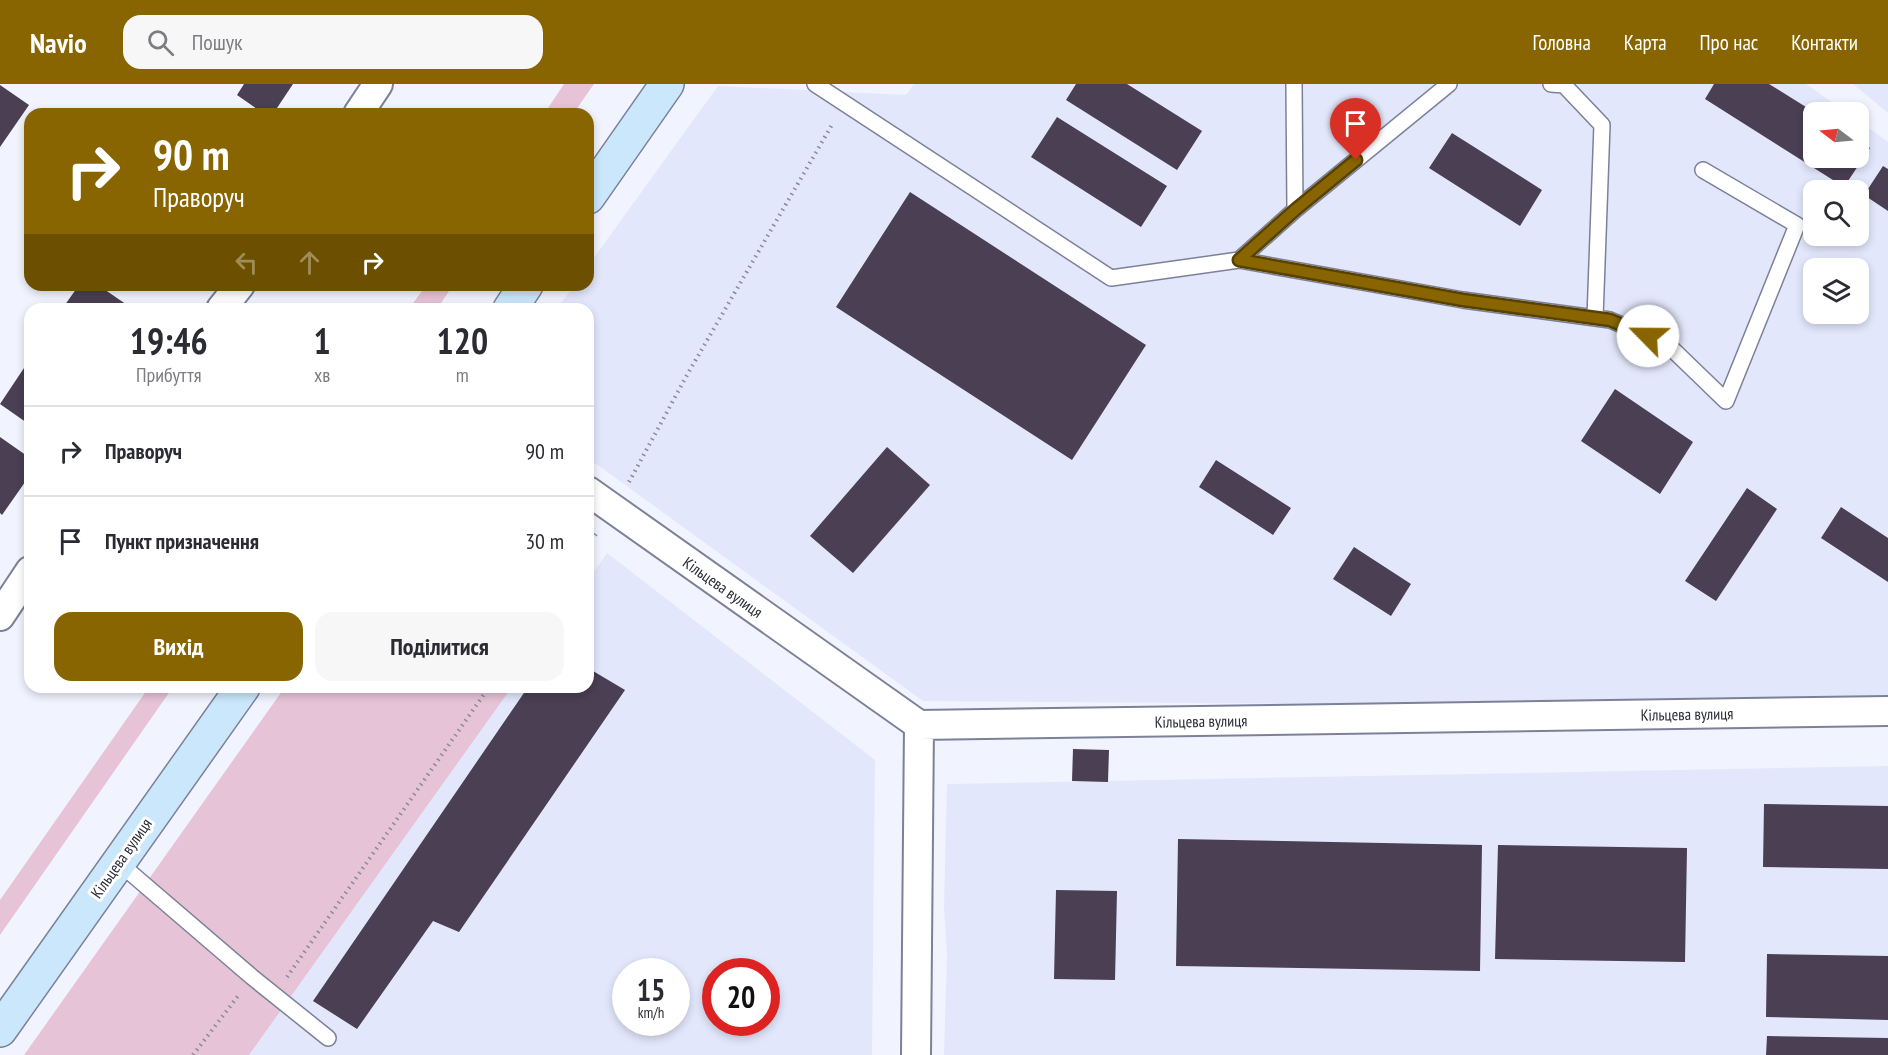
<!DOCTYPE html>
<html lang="uk">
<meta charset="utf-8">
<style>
body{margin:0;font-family:"PT Sans Narrow",sans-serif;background:#f7f7f7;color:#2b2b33;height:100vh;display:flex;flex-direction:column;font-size:22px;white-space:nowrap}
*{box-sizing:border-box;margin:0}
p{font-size:20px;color:#7c7c81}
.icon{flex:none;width:33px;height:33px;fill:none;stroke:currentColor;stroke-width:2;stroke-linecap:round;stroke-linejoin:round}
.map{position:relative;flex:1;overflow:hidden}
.drawer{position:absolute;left:24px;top:219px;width:570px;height:390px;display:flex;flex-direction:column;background:#fff;border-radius:18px;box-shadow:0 3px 9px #0003}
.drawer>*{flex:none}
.top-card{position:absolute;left:24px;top:24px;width:570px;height:183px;border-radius:18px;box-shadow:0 3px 9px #0003;background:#886501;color:#fff;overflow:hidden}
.needle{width:39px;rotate:286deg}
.controls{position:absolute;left:1803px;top:18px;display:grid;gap:12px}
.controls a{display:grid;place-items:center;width:66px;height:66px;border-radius:12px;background:#fff;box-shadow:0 3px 9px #0003;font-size:30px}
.speed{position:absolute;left:612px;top:874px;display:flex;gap:12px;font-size:30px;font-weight:700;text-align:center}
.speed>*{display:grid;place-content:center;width:78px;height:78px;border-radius:50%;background:#fff;box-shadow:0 3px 9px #0003;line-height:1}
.speed small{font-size:15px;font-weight:400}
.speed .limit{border:9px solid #d22;background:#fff;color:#111}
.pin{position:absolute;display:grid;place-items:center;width:51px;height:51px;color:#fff;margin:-62px -26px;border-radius:50% 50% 50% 0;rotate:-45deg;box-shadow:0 0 6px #0007}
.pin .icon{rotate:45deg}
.me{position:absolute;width:66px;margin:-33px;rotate:293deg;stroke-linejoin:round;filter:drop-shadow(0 0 4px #0008)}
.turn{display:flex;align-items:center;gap:21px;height:126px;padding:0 30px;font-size:27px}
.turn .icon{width:78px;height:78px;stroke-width:2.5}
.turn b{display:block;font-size:42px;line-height:51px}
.lanes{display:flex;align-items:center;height:57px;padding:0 30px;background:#0003;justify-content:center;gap:30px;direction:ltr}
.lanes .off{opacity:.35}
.eta{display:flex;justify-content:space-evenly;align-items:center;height:102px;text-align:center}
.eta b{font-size:36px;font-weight:700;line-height:42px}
.button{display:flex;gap:12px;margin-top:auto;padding:12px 30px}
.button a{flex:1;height:69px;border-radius:18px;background:#886501;color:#fff;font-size:24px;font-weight:700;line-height:69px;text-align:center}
.button a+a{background:#f7f7f7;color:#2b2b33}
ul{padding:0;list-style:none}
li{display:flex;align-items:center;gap:18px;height:90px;padding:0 30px;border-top:2px solid #e1e1e2}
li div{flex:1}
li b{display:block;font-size:22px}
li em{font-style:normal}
header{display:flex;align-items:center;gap:36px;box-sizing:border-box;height:84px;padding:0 30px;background:#886501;color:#fff}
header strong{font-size:28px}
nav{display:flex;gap:33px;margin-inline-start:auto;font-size:21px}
.search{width:420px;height:54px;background:#f7f7f7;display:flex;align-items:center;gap:15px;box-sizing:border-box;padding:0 21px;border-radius:18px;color:#7c7c81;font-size:22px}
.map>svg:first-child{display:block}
.built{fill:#e2e7fb;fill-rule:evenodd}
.green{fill:#e7c3d7}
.building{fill:#4a3f53}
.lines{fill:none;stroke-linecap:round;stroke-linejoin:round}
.service-casing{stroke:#7c8198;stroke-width:18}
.minor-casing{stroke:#7c8198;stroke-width:32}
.secondary-casing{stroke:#7c8198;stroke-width:36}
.path{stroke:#898c96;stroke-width:4;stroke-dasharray:1.5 4.5;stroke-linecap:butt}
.service{stroke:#fff;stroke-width:15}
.minor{stroke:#fff;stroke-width:28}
.secondary{stroke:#cae7fb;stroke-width:33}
.route-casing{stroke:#584201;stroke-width:15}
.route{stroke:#886501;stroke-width:10}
.labels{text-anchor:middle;stroke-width:6;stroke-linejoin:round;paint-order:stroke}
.street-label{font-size:16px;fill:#2a2c36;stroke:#fff}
</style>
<header>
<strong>Navio</strong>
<div class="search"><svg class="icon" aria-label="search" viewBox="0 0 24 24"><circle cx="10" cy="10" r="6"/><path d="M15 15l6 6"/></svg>Пошук</div>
<nav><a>Головна</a><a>Карта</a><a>Про нас</a><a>Контакти</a></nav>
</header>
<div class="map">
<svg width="1888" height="971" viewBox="0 0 1888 971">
<rect width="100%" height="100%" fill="#f1f4fe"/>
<path class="built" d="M914 0H1806L1846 28H1814V74H1858L1859 37 1888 58V624L923 617 588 374V225H557L574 201H588V182L718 2 906 11ZM1814 106H1858V152H1814ZM1814 184H1858V230H1814Z
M1853 0H1888V29Z
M607 469 875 676 872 971H249L512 603H588V496ZM626 888H676V939H626ZM716 888H766V939H716Z
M1888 682V971H944L947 870 944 823 947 700Z"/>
<path class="green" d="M564 0H594L573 30H544Z
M426 201H453L437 225H409Z
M149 603H173L0 851V816Z
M285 603H512L249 971H24Z"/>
<path class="building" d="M244 0H293L273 30H264L237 11Z
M1076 0H1127L1202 47 1177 86 1066 16Z
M1714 0H1769L1814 28V74H1858V57L1870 64 1844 103 1705 15Z
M0 1 29 21 0 63Z
M1057 33 1167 102 1141 143 1031 73Z
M1452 49 1542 106 1520 142 1429 84Z
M1883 82 1888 85V127L1864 111Z
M910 108 1146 261 1072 376 836 223Z
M79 201H98L133 225H62Z
M30 275V341L0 320Z
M1615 305 1693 358 1660 410 1581 357Z
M0 353 30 374V391L2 431 0 429Z
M887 363 930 401 853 489 810 452Z
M1216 376 1291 424 1273 451 1199 403Z
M1747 404 1777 425 1716 517 1685 497Z
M1841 423 1888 454V498L1821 454Z
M1354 463 1411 500 1391 532 1333 495Z
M588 584 625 606 459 848 433 837 357 945 313 917 528 603H588Z
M1073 665 1109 666 1108 698 1072 697Z
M1764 720 1888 722V785L1763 783Z
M1178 755 1482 761 1480 887 1176 882Z
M1498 761 1687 764 1685 878 1495 875Z
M1056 806 1117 807 1115 896 1054 895Z
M1767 870 1888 872V936L1766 933Z
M1767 952 1888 954V971H1766Z"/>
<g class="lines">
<defs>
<path id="service" d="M815 0 1111 194 1239 176 1295 126 1294 0
M1551 0 1564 1 1602 41 1595 234
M1295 126 1449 0
M1239 176 1463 216 1610 236 1667 260 1726 317 1797 141 1703 86
M118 778 252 893 328 954"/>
<path id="minor" d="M358 30 378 0
M221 225 240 201
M588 407 919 641 1888 627
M0 532 30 487
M916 971 919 641"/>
<path id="secondary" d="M588 113 667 0
M510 225 526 201
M0 946 243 603"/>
</defs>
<use href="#service" class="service-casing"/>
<use href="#minor" class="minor-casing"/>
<use href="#secondary" class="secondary-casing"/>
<path class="path" d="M629 398 687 291 833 39
M588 461 596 450
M287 893 489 603
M193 971 238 912"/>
<use href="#service" class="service"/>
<use href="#minor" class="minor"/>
<use href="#secondary" class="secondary"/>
</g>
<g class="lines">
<defs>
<path id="route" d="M1356 76 1295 126 1239 176 1463 216 1610 236 1648 252"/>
</defs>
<use href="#route" class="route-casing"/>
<use href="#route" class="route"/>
</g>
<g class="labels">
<g class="street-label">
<text transform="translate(723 503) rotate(35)" y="6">Кільцева вулиця</text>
<text transform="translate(1687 630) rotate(-1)" y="6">Кільцева вулиця</text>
<text transform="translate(1201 637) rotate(-1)" y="6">Кільцева вулиця</text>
<text transform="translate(121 774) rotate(-55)" y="6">Кільцева вулиця</text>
</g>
</g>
</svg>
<div class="controls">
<a><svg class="needle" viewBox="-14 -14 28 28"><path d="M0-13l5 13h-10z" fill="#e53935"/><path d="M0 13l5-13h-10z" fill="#7c7c81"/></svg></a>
<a><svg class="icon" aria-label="search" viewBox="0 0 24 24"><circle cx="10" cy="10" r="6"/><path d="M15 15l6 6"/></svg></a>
<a><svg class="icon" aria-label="layers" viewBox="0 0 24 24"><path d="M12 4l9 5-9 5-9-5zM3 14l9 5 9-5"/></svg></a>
</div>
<div class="speed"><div>15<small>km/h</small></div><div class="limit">20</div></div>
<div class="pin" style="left:1356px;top:76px;background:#d93025"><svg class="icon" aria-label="arrive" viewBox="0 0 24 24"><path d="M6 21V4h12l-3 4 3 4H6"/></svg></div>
<svg class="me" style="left:1648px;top:252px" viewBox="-20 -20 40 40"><circle r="19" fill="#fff"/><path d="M0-13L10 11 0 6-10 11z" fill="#886501"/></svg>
<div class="top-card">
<div class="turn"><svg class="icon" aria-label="right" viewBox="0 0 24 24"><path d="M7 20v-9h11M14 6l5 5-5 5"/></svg><div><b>90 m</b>Праворуч</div></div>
<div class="lanes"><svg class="icon off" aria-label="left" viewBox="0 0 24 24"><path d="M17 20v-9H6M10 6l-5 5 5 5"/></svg><svg class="icon off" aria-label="ahead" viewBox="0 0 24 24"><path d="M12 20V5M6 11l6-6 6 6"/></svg><svg class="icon" aria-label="right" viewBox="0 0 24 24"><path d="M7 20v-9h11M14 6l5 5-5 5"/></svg></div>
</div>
<section class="drawer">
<div class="eta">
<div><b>19:46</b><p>Прибуття</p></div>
<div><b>1</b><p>хв</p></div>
<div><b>120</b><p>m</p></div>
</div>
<ul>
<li><svg class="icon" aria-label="right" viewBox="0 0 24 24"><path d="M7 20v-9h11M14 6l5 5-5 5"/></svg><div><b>Праворуч</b></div><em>90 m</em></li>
<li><svg class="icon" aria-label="arrive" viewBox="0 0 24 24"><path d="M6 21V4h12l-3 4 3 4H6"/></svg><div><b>Пункт призначення</b></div><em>30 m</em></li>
</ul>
<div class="button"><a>Вихід</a><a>Поділитися</a></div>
</section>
</div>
